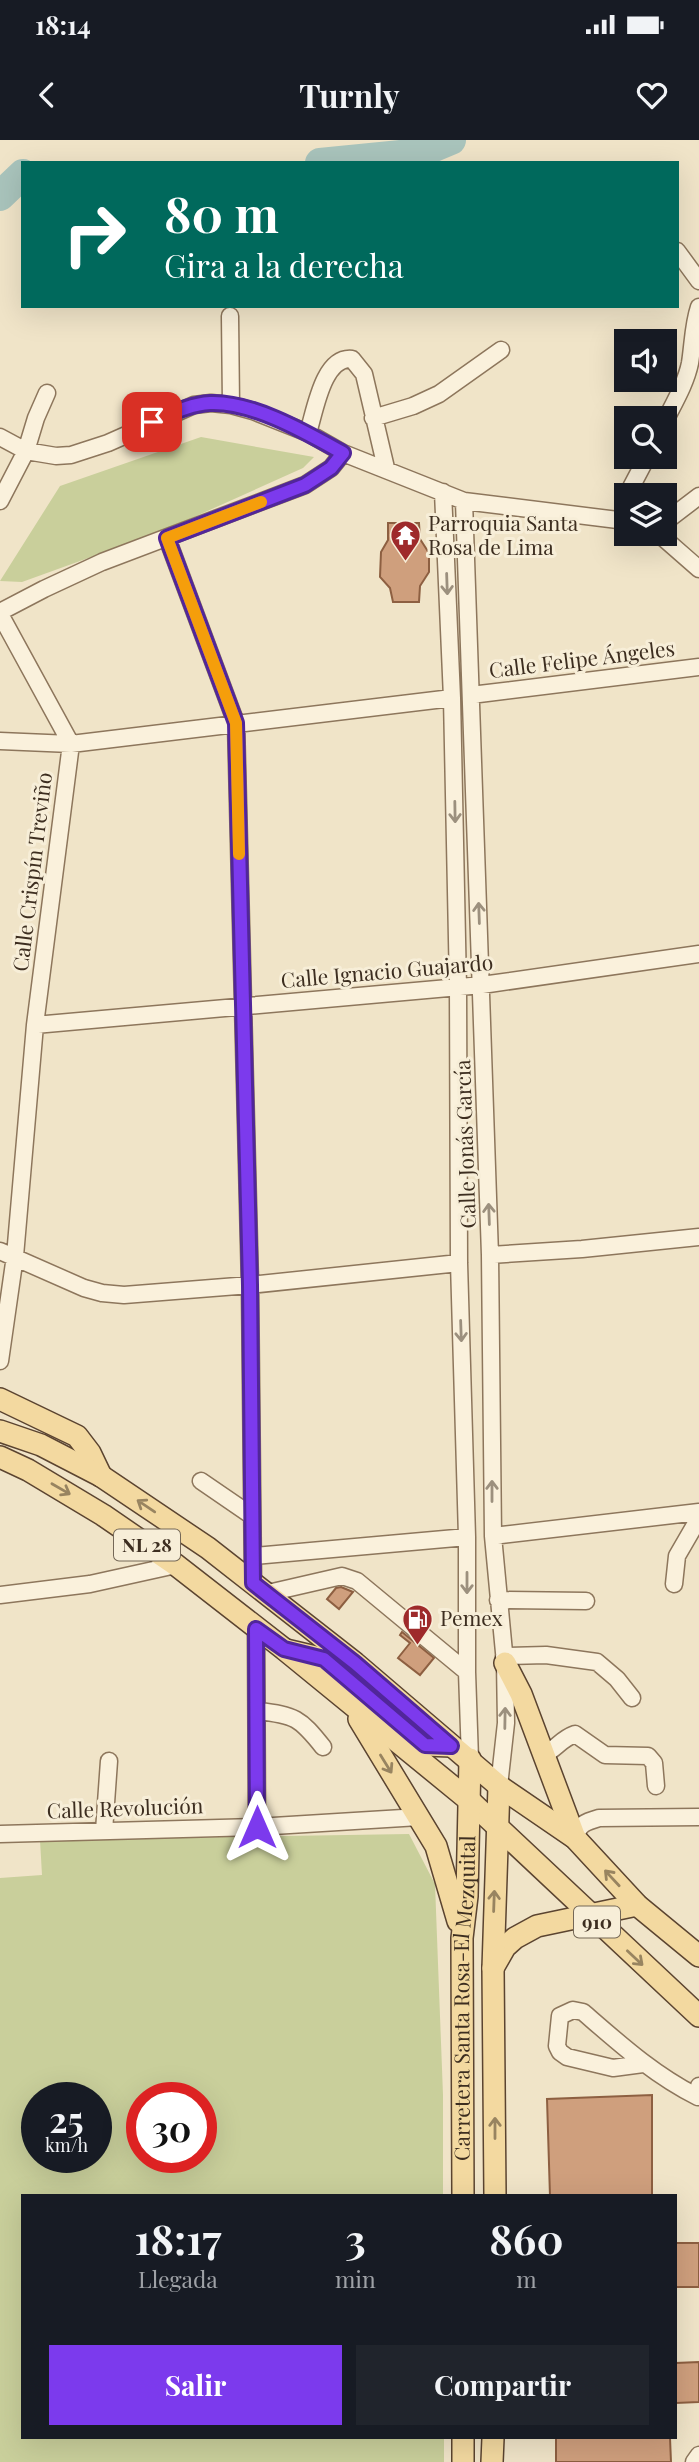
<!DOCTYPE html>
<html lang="es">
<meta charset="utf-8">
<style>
body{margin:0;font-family:"Playfair Display",serif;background:#20242c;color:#f1f3f6;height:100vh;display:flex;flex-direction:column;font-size:26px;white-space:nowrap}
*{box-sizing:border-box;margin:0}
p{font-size:23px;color:#9ea1a6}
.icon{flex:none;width:38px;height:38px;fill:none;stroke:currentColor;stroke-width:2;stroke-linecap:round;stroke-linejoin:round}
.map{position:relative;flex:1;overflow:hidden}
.side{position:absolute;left:21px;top:2054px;width:656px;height:245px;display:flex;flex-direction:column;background:#171b24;border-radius:0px;box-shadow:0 7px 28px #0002}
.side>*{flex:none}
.guide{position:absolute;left:21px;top:21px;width:658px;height:147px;border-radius:0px;box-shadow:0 7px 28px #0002;background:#00695c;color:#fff;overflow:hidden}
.buttons{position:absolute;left:614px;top:189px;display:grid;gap:14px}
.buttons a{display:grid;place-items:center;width:63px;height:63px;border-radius:0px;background:#171b24;box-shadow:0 7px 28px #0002;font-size:35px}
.speed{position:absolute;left:21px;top:1942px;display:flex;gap:14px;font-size:35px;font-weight:700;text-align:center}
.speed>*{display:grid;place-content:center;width:91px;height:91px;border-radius:50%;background:#171b24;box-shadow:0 7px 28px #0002;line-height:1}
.speed small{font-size:18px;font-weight:400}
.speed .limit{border:10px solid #d22;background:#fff;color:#111}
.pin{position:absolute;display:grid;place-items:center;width:60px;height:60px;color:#fff;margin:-30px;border-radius:14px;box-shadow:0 4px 10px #0006}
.me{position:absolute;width:77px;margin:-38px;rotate:0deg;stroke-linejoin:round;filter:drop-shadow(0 0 5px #0008)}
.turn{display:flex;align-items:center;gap:24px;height:147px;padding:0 28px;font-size:32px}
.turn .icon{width:91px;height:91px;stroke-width:2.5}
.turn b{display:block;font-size:49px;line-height:60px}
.eta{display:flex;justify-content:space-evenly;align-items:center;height:119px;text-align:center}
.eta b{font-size:42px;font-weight:700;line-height:49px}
.button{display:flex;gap:14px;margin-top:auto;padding:14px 28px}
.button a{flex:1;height:80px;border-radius:0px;background:#7c3aed;color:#fff;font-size:28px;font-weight:700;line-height:80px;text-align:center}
.button a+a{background:#20242c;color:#f1f3f6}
.status{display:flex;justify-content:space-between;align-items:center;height:49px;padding:0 35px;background:#171b24;direction:ltr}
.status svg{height:19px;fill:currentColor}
header{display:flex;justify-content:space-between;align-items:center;height:91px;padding:0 28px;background:#171b24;font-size:32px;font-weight:700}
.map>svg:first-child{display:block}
.green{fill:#c9cf9b;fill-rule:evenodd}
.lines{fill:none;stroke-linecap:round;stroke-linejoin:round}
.river{stroke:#a9c4bc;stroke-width:30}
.building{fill:#cf9f7d;stroke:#8d5f41;stroke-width:2}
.minor-casing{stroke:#8d765c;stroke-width:19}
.major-casing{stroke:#5b4430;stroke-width:24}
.minor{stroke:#faf1dc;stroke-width:16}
.major{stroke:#f3d9a0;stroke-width:21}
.oneway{stroke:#9c907e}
.oneway2{stroke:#988460}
.route-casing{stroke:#51269a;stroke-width:18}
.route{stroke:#7c3aed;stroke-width:12}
.slow{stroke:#f59e0b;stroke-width:12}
.labels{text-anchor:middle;stroke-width:6;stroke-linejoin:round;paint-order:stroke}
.shield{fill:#f7eed8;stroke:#756857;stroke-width:2}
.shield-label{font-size:19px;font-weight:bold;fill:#3d2e20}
.poi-label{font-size:21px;fill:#3d2e20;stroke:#f7eed8;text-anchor:start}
.street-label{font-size:21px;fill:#3d2e20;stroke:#f7eed8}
</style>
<div class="status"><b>18:14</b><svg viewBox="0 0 49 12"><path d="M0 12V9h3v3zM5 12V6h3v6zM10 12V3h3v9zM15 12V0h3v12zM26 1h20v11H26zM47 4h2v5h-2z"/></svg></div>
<header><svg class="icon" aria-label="back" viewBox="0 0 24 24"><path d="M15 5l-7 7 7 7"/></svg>Turnly<svg class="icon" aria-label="heart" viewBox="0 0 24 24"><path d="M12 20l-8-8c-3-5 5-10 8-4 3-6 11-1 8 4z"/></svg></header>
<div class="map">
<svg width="699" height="2322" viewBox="0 0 699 2322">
<rect width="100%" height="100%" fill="#f0e4c8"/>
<path class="green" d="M201 297 314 317 303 328 163 391 22 442 0 441 60 346Z
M409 1694 435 1744 443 1955V2056H23V2298H444V2322H0V1738L42 1735 40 1700ZM37 1958H96V2018H37ZM142 1958H201V2018H142Z"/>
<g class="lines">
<path class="river" d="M320 23 420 13 451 0
M0 56 23 34"/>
</g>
<path class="building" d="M388 383H419L420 399 429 413V432L420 446 419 462H393L390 448 380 437 381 412 388 400Z
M341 1447 353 1452 339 1469 327 1459 336 1448Z
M402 1492 434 1518 420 1535 398 1518 410 1503 400 1495Z
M652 1955V2056H550L547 1959Z
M676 2103H699V2147H676Z
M699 2222V2262L676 2263V2223Z
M556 2298H670L671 2322H556Z"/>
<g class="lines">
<defs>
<path id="minor" d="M677 111 699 141
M230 176 231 265
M373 278 413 266 439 254 501 210
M665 281C674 263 686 243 690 223 693 204 693 185 699 167
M308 293C315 271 323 216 352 219L364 234 386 328
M0 297 26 311 56 316 71 315 108 303 194 265 211 263 231 265 253 271 308 293 343 313 464 361 626 381
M443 352 452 558 458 847 459 1123 467 1397V1532L470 1619
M627 355 647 317
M0 361 26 311 36 278 47 253
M464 361 490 1115 493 1396 505 1523 506 1583 499 1646
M665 382 699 356
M659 394 699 429
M167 398 236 583 250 1145 253 1443
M0 472 44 449 102 422 305 345 331 328 343 313
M0 474 71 604 35 885 15 1116 0 1221
M471 555 699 527
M0 601 71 604 452 558
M35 885 482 845 699 814
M0 1111 84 1148 102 1153 124 1155 250 1145 459 1123
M490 1115 582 1109 699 1097
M201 1341 252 1376
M493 1396 699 1372
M254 1416 467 1397
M674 1444 677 1416 699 1378
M268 1453 342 1436 357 1441 467 1532
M0 1455 90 1444 176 1425
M498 1460 586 1461
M256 1489 257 1687
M504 1516 546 1515 597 1522 617 1539 632 1558
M258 1571C295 1575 300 1578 323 1607
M545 1614C557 1608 561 1599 575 1594L605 1615 648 1616 654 1623 656 1646
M104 1691 109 1621
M0 1694 257 1687 419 1677
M575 1698C579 1684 585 1682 599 1678L699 1677
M643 1924 613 1928 567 1917 560 1912 557 1906 560 1876 573 1870 583 1872C620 1904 654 1935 698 1957L699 1946
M694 2322 699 2315"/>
<g id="major">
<path d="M0 1259 77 1296 90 1313 101 1336"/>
<path d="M0 1291 41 1305 101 1336 208 1408 355 1523 499 1646 575 1698 637 1765 699 1816"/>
<path d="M0 1317 28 1330 103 1375 176 1425 284 1509 470 1661 699 1876"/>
<path d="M286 1510 324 1519 425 1605 451 1606"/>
<path d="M505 1523 521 1554 575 1698"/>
<path d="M359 1579 436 1706 458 1781"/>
<path d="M493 1828 505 1807 515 1798 537 1786 637 1765"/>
<path id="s1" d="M463 2056 462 1798 467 1756 470 1619"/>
<path d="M495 2056 493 1828 499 1646"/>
<path d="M463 2298V2322"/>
<path d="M492 2322 493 2298"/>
</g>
</defs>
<use href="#minor" class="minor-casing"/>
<use href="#major" class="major-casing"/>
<use href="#minor" class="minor"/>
<use href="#major" class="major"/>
</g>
<defs><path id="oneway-shaft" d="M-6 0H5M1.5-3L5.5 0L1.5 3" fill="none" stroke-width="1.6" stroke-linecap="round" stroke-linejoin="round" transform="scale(1.75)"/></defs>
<g class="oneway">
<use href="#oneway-shaft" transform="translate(447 444) rotate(88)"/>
<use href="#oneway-shaft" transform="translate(455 672) rotate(89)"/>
<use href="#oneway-shaft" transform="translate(479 773) rotate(-92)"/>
<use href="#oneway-shaft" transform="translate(489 1074) rotate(-92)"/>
<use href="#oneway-shaft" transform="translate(461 1191) rotate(88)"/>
<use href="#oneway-shaft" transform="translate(492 1351) rotate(-90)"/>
<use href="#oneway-shaft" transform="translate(467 1443) rotate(90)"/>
<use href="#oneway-shaft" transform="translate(505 1578) rotate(-89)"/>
</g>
<g class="oneway2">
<use href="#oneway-shaft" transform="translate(61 1349) rotate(30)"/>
<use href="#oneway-shaft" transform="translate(146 1366) rotate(-146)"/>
<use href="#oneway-shaft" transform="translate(386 1624) rotate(58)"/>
<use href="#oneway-shaft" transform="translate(612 1738) rotate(-133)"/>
<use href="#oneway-shaft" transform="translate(494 1761) rotate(-88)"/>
<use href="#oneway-shaft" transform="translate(635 1818) rotate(43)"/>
<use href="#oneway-shaft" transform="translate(495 1988) rotate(-90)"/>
</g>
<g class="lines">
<defs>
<path id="route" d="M152 282C171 274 190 264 210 263 252 261 307 293 343 313L331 328 305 345 167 398 236 583 250 1145 253 1443 355 1523 451 1606 425 1605 324 1519 284 1509 256 1489 257 1687"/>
</defs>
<use href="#route" class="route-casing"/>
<use href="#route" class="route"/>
<path class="slow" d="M239 714 236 583 167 398 261 362"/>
</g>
<defs>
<symbol id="temple-pin" viewBox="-11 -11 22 30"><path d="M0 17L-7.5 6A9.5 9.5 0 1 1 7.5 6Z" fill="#9e2a2b" stroke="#f7eed8"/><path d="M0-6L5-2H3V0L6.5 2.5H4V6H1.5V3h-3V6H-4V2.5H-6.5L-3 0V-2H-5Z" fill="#fff"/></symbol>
<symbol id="fuel-pin" viewBox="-11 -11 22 30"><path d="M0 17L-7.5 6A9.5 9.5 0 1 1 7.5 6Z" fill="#9e2a2b" stroke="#f7eed8"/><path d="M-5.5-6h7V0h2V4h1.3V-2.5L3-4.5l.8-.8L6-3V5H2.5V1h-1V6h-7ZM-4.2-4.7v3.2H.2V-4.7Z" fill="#fff"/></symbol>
</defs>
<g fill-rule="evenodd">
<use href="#temple-pin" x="388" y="378" width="35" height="47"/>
<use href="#fuel-pin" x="400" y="1462" width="35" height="47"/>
</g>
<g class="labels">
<g class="shield">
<rect x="114" y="1389.5" width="66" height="31" rx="5"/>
<rect x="574" y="1766.5" width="46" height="31" rx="5"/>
</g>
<g class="shield-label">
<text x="147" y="1412">NL 28</text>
<text x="597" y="1789">910</text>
</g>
<g class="poi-label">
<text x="428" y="391">Parroquia Santa<tspan x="428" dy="24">Rosa de Lima</tspan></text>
<text x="440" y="1486">Pemex</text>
</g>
<g class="street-label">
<text transform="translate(582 520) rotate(-7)" y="7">Calle Felipe Ángeles</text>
<text transform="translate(33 732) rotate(-83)" y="7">Calle Crispín Treviño</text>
<text transform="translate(387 832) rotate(-5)" y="7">Calle Ignacio Guajardo</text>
<text transform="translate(466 1004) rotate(-92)" y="7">Calle Jonás García</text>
<text transform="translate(125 1669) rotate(-2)" y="7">Calle Revolución</text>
<text dy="7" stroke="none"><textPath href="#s1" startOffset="198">Carretera Santa Rosa-El Mezquital</textPath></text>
</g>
</g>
</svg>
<div class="buttons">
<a><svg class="icon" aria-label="sound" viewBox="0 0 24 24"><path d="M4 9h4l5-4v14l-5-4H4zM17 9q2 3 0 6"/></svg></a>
<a><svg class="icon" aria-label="search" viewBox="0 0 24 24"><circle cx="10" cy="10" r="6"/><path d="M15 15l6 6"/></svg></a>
<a><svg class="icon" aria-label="layers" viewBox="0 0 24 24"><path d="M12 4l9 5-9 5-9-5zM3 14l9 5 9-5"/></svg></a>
</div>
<div class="speed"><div>25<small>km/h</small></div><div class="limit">30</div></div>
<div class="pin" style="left:152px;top:282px;background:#d93025"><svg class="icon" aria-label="arrive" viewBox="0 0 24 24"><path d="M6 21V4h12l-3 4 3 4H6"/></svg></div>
<svg class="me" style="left:257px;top:1687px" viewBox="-20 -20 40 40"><path d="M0-17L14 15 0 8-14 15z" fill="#7c3aed" stroke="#fff" stroke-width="4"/></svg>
<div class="guide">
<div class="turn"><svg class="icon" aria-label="right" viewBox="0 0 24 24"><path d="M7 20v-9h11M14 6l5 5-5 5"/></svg><div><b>80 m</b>Gira a la derecha</div></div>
</div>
<section class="side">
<div class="eta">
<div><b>18:17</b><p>Llegada</p></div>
<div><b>3</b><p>min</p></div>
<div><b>860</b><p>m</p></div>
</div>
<div class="button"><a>Salir</a><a>Compartir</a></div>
</section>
</div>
